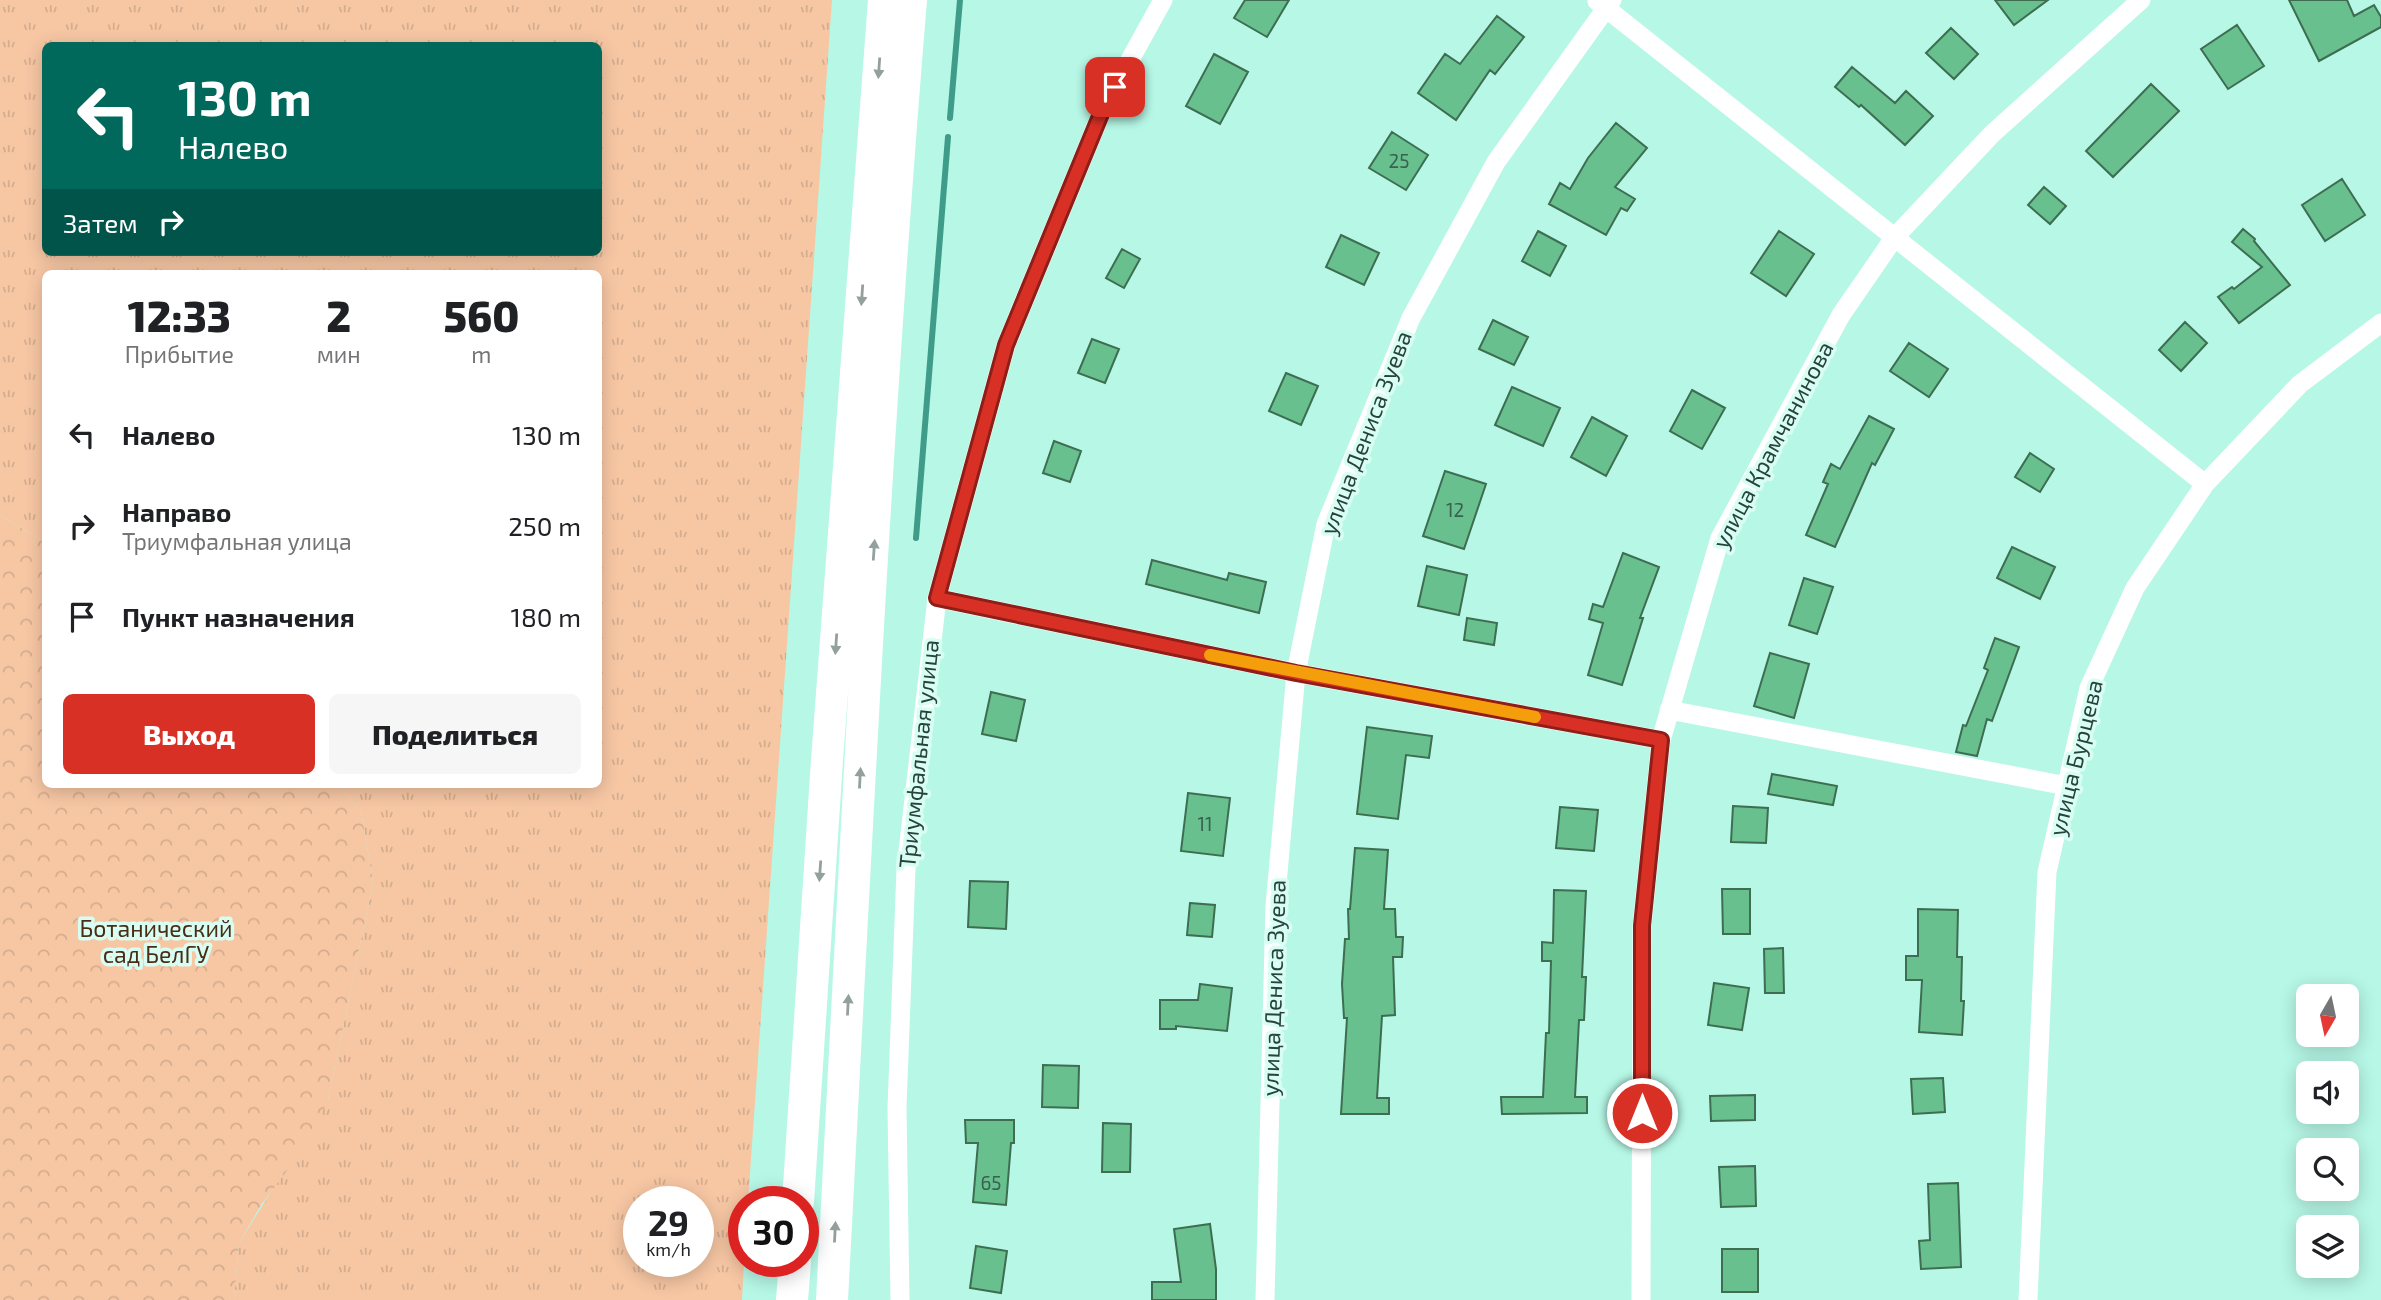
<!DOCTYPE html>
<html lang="ru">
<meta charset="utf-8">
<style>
body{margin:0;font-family:"Exo 2",sans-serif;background:#f6f6f6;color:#202124;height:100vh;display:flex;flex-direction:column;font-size:26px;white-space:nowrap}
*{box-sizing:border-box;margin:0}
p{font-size:23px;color:#757577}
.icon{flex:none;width:38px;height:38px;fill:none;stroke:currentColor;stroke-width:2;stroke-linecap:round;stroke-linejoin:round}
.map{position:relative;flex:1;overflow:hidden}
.drawer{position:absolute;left:42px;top:270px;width:560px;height:518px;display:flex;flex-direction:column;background:#fff;border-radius:10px;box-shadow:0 4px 18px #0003}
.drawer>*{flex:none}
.hud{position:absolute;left:42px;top:42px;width:560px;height:214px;border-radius:10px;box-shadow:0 4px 18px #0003;background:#00695c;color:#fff;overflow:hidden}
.needle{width:46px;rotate:189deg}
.controls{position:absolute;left:2296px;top:984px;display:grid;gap:14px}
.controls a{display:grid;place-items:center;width:63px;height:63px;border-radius:10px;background:#fff;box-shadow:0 4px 18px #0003;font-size:35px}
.speed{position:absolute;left:623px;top:1186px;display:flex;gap:14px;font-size:35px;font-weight:700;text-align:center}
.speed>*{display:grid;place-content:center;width:91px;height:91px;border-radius:50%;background:#fff;box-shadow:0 4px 18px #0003;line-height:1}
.speed small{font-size:18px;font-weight:400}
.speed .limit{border:10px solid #d22;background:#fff;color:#111}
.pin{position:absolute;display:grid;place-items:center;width:60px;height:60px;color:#fff;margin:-30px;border-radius:14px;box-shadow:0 4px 10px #0006}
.me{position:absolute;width:77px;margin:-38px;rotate:0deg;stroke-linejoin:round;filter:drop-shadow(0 0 5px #0008)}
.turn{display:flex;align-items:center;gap:24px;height:147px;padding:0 21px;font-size:32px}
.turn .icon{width:91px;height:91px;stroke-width:2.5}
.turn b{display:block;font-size:49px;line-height:60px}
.then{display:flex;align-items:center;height:66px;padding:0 21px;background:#0003;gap:14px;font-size:26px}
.eta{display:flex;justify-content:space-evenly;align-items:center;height:119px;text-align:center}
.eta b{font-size:42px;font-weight:800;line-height:49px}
.action{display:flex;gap:14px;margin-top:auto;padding:14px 21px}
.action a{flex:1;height:80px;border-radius:10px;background:#d93025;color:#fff;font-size:28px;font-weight:800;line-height:80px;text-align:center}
.action a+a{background:#f6f6f6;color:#202124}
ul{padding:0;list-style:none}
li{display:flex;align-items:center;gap:21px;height:91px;padding:0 21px}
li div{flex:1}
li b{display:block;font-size:26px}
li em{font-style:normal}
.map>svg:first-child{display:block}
.grass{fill:url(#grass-tufts);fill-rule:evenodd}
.forest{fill:url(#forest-crowns)}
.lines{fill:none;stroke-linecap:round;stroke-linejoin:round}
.stream{stroke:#3f9c89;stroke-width:6}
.building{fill:#68c08e;stroke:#3e6d52;stroke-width:2}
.minor{stroke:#fff;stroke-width:19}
.primary{stroke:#fff;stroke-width:32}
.oneway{fill:#94a09e}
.route-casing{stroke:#8d1f18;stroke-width:18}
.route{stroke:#d93025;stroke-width:12}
.slow{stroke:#f59e0b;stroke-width:12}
.labels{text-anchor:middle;stroke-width:7;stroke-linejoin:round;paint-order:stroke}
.number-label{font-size:19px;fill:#386250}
.street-label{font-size:23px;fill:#28423c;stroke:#d8fef4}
.park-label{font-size:23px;fill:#4b2d15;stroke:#d8fef4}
</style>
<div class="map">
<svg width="2381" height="1300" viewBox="0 0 2381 1300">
<defs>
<pattern id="grass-tufts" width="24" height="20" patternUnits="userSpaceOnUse" patternTransform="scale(1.75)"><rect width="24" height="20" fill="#f7c7a4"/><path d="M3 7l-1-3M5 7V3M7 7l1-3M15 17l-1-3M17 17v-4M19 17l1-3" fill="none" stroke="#d4ac8e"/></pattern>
<pattern id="forest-crowns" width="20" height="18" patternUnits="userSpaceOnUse" patternTransform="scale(1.75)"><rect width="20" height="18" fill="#f7c7a4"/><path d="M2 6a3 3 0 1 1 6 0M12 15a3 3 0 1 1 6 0" fill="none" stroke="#d4ac8e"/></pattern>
</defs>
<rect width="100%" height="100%" fill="#b6f7e6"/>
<path class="grass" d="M0 0H832L748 1202H744V1262L742 1300H234L239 1243 328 1100 373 882 361 812 337 784H598V273H46L45 543 0 515ZM46 46H598V252H46ZM639 1202H698V1262H639Z"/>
<path class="forest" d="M0 515 45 543 46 784H337L361 812 373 882 328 1100 307 1144 261 1205 239 1243 234 1300H0Z"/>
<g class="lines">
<path class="stream" d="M950 118 960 0
M916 538 948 137"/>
</g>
<path class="building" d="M1245 0H1289L1267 37 1234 18Z
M1995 0H2048L2014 25Z
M2289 0H2347L2354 16 2374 5 2381 17V27L2319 61Z
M1497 16 1524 37 1495 74 1490 70 1456 120 1418 93 1445 54 1460 64Z
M2237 25 2264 66 2228 89 2201 49Z
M1951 28 1978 54 1954 79 1926 53Z
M1214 54 1248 72 1220 124 1186 106Z
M1852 67 1895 103 1906 91 1933 116 1905 145 1861 105 1859 107 1835 87Z
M2151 84 2179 111 2113 177 2086 151Z
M1616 123 1647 148 1615 187 1635 199 1627 211 1621 208 1606 235 1549 204 1560 183 1570 189 1588 158Z
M1392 132 1428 155 1406 190 1369 168Z
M2342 179 2365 215 2325 241 2302 205Z
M2044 187 2066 206 2050 224 2028 205Z
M2243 229 2255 239 2254 241 2290 285 2239 323 2218 297 2232 287 2234 289 2262 267 2232 242Z
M1538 231 1566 246 1550 276 1522 261Z
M1779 231 1814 254 1786 296 1751 273Z
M1341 235 1379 253 1364 285 1326 267Z
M1122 249 1140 259 1124 288 1106 278Z
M1493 320 1528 337 1514 365 1479 349Z
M2185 322 2207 343 2181 371 2159 350Z
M1092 339 1119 349 1105 383 1078 373Z
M1909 343 1948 369 1929 397 1890 371Z
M1286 373 1318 386 1301 425 1269 411Z
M1512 387 1560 408 1543 446 1495 425Z
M1692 390 1725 408 1702 449 1670 431Z
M1869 416 1894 429 1875 465 1872 463 1835 547 1806 535 1828 484 1823 482 1831 464 1840 469Z
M1592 417 1627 436 1606 476 1571 457Z
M1054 441 1081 451 1070 482 1043 473Z
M2030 453 2054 469 2040 492 2015 477Z
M1445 471 1486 484 1464 549 1423 536Z
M2012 547 2055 567 2040 599 1997 578Z
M1623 553 1659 567 1640 618H1643L1622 685 1588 675 1603 623 1589 619 1593 604 1603 607Z
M1152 560 1227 580 1229 573 1266 582 1259 613 1146 584Z
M1427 566 1467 575 1459 615 1418 606Z
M1804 578 1833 587 1817 634 1789 625Z
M1467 618 1497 623 1494 645 1464 640Z
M1995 638 2019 647 1992 721 1987 719 1977 756 1956 752 1963 725 1966 726 1988 670 1984 668Z
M1770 653 1809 664 1794 718 1754 706Z
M991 692 1025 700 1016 741 982 734Z
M1367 727 1432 736 1429 758 1406 755 1398 819 1357 814Z
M1772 774 1837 786 1833 805 1768 794Z
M1188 793 1230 798 1223 856 1181 851Z
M1733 806 1768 808 1766 843 1731 842Z
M1560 807 1598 810 1594 851 1556 848Z
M1355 848 1388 850 1384 909H1395L1396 937H1403L1402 957H1393L1395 1015 1382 1016 1377 1098H1389V1114H1341L1347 1018H1344L1342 984 1345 939H1349L1348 909H1350Z
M970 881 1008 882 1006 929 968 927Z
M1722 889H1750V934H1723Z
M1554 890 1586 891 1582 977H1586L1584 1020H1579L1575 1097H1587V1113L1502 1114 1501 1097H1543L1546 1033H1549L1551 961H1542V942L1553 943Z
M1190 903 1215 905 1212 937 1187 935Z
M1918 909 1958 910 1957 957H1962L1961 1001H1964L1962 1035 1919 1032 1922 980H1906V956H1918Z
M1783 948 1784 993H1765L1764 949Z
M1714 983 1749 988 1742 1030 1708 1025Z
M1200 984 1232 988 1227 1031 1176 1026V1029H1160V1000H1198Z
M1043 1065 1079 1066 1078 1108 1042 1107Z
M1943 1078 1945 1112 1913 1114 1911 1079Z
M1755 1095V1120L1711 1121 1710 1096Z
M965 1120H1014V1143H1011L1006 1205 973 1202 978 1143H966Z
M1103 1123 1131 1124 1130 1172H1102Z
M1755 1166 1756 1206 1721 1207 1719 1167Z
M1958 1183 1961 1267 1921 1269 1919 1241 1930 1240 1928 1184Z
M1210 1224 1216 1269V1300H1152V1282H1181L1174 1229Z
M976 1246 1007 1251 1001 1293 970 1288Z
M1722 1249H1758V1292H1722Z"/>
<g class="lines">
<path class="minor" d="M1597 1 2205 484
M937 598 1296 673 1661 740
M1669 710 2067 786
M900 1300 897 1108 906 869 937 598 1006 345 1103 109 1163 0
M1265 1300 1275 906 1296 673 1326 524 1411 318 1496 162 1612 0
M1641 1300 1642 926 1661 740 1720 538 1841 315 1894 238 1992 134 2141 0
M2028 1300 2047 872 2089 688 2135 588 2205 484 2300 384 2381 323"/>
<path class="primary" d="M798 1202 827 760 884 0
M792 1300 795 1262
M832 1300C855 867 875 433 911 0"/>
</g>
<defs><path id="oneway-solid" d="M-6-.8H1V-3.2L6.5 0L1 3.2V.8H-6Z" transform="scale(1.75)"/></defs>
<g class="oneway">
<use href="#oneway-solid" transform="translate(879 68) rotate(94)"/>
<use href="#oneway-solid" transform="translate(862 295) rotate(94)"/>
<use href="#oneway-solid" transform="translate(874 550) rotate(-86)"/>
<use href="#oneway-solid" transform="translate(836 644) rotate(94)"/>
<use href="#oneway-solid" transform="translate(860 778) rotate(-87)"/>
<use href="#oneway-solid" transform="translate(820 871) rotate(94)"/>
<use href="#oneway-solid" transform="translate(848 1005) rotate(-87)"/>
<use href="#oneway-solid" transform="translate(835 1232) rotate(-87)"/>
</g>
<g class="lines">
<defs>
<path id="route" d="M1115 87 1103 109 1006 345 937 598 1296 673 1661 740 1642 926V1113"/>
</defs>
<use href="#route" class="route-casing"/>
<use href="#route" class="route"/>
<path class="slow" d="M1210 655 1535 717"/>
</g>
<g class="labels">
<g class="number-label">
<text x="1399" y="168">25</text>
<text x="1455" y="517">12</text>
<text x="1205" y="831">11</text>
<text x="991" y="1190">65</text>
</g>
<g class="street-label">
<text transform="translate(1366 433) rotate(-69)" y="8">улица Дениса Зуева</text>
<text transform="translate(1773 445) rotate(-62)" y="8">улица Крамчанинова</text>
<text transform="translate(919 754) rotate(-84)" y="8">Триумфальная улица</text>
<text transform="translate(2076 758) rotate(-76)" y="8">улица Бурцева</text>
<text transform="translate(1274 988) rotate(-88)" y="8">улица Дениса Зуева</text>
</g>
<g class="park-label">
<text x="156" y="937">Ботанический<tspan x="156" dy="26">сад БелГУ</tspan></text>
</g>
</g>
</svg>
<div class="controls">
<a><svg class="needle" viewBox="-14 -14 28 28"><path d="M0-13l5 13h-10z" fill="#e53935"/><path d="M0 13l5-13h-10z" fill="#757577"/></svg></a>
<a><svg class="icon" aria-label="sound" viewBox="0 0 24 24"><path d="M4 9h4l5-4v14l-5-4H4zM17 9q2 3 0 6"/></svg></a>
<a><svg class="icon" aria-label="search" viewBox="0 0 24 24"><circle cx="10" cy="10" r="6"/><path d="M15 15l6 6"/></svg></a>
<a><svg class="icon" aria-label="layers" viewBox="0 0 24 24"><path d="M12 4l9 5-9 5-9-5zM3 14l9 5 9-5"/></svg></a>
</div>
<div class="speed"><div>29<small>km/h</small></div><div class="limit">30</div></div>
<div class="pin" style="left:1115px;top:87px;background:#d93025"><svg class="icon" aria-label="arrive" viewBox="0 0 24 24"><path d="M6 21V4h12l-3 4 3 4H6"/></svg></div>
<svg class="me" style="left:1642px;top:1113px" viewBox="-20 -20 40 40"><circle r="17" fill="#d93025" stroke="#fff" stroke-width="3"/><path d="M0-11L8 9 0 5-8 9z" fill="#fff"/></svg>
<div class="hud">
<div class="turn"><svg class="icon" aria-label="left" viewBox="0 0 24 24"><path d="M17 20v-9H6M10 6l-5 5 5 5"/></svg><div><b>130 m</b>Налево</div></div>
<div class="then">Затем<svg class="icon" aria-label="right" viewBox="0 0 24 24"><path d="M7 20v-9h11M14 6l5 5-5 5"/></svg></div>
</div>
<section class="drawer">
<div class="eta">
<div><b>12:33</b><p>Прибытие</p></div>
<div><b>2</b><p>мин</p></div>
<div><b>560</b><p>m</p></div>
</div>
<ul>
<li><svg class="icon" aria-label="left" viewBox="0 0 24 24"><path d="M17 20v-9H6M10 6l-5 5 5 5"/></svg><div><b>Налево</b></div><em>130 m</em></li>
<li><svg class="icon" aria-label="right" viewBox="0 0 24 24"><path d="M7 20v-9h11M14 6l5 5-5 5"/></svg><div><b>Направо</b><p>Триумфальная улица</p></div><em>250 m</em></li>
<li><svg class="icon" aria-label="arrive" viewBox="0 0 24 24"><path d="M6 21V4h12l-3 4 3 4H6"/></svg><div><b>Пункт назначения</b></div><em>180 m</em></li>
</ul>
<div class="action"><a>Выход</a><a>Поделиться</a></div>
</section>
</div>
